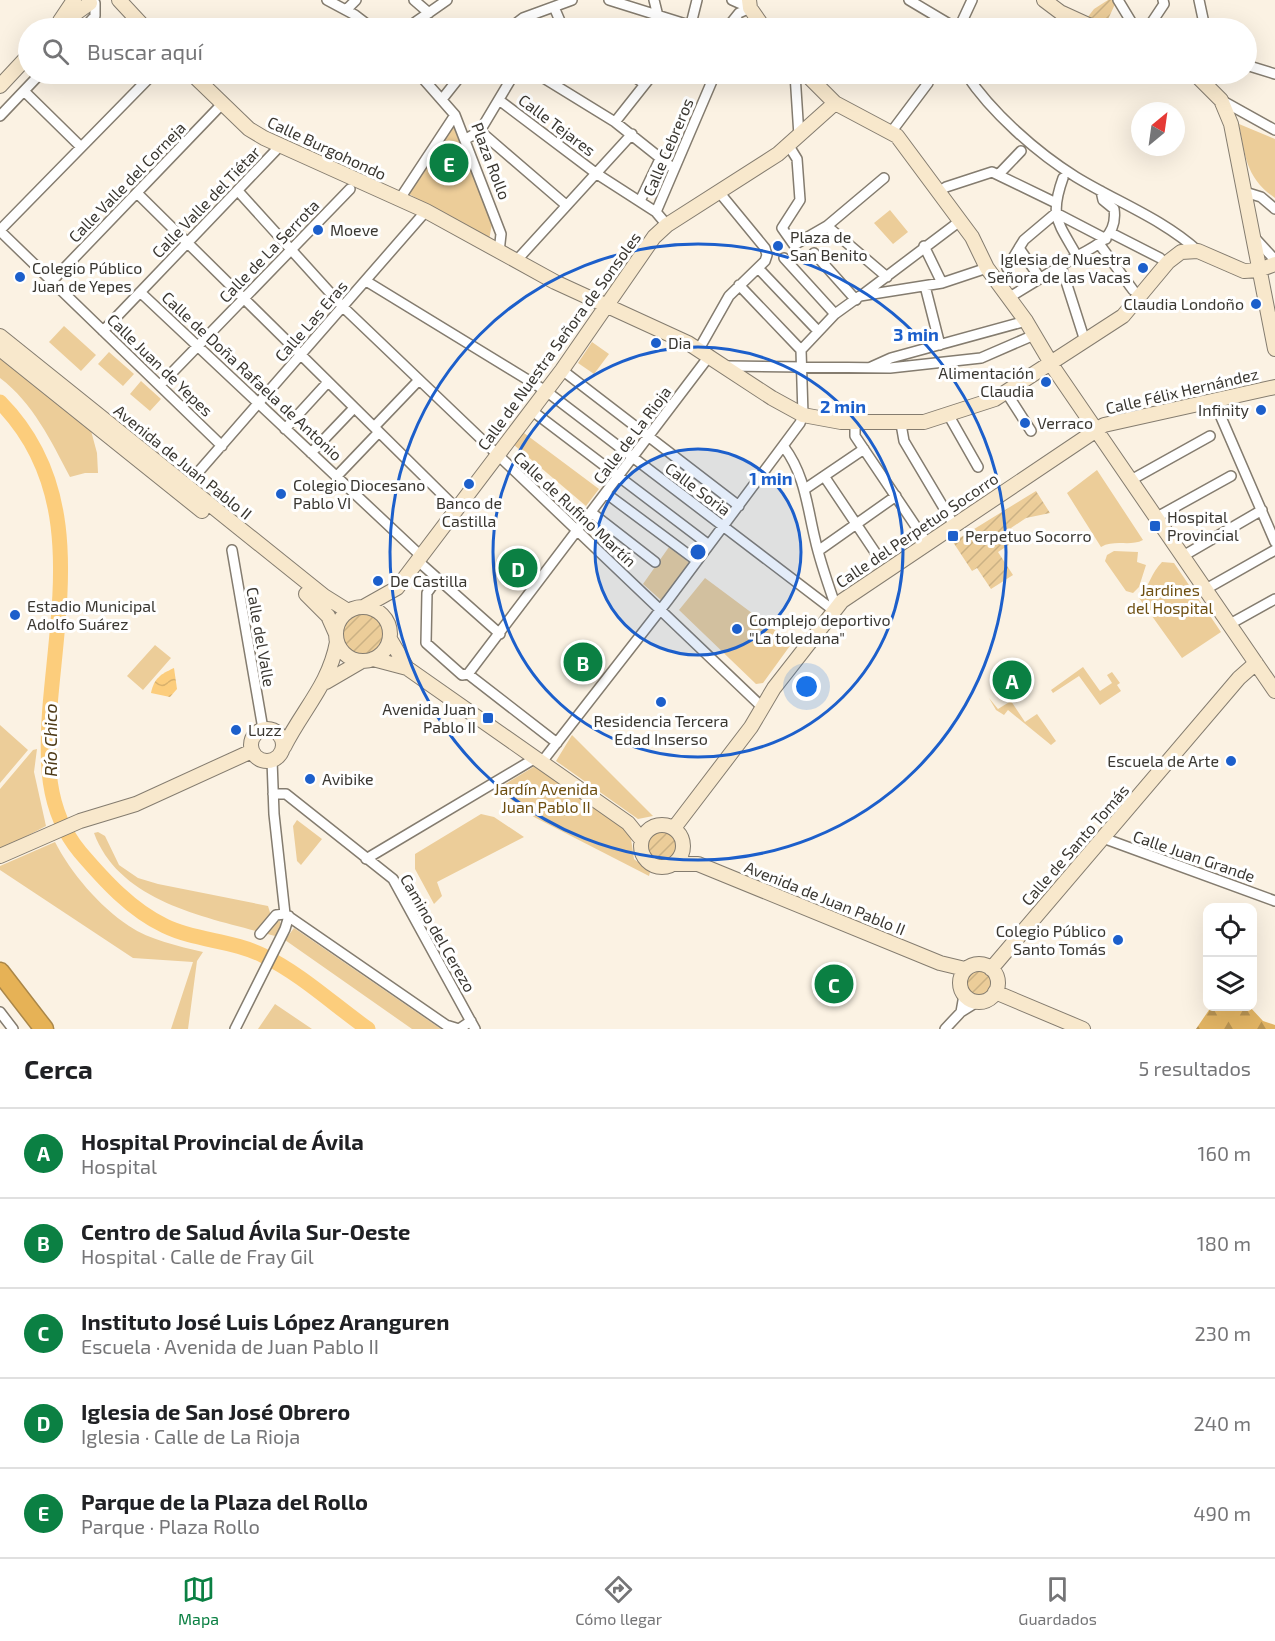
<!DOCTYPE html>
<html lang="es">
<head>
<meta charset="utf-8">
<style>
	body { margin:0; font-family:"Exo 2",sans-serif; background:#f2f2f2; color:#202124 }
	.controls { position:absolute; right:18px; bottom:18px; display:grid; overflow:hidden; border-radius:12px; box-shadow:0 6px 24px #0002 }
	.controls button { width:54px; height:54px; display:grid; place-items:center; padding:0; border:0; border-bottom:2px solid #e0e0e0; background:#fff; color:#202124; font:30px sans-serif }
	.compass { position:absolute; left:1131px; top:102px; width:54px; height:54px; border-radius:50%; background:#fff; box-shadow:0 6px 24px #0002; rotate:29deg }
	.you { position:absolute; left:807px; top:687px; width:21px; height:21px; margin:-15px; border:4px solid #fff; border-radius:50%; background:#1a73e8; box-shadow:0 0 0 9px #1a73e833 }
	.badge { display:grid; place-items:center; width:39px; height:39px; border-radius:50%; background:#0b8043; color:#fff; font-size:20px; font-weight:700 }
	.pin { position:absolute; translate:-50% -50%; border:3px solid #fff; box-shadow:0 2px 6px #0006 }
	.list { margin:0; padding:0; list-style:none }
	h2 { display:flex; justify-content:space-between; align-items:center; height:78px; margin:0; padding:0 24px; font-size:26px }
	h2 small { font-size:20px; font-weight:400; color:#757577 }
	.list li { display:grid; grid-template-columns:39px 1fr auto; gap:18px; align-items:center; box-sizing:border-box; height:90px; padding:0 24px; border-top:2px solid #e0e0e0 }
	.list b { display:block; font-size:22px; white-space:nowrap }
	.list p { margin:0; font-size:20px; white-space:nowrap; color:#757577 }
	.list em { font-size:20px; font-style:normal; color:#757577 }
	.icon { flex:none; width:33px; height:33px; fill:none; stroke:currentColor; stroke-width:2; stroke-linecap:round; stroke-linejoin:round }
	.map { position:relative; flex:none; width:1275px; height:1029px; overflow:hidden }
	.search { position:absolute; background:#fff; box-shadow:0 6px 24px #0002; left:18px; right:18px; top:18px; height:66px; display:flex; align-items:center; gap:15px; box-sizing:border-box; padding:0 21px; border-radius:33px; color:#757577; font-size:22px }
	.sheet { height:528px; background:#fff }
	nav { display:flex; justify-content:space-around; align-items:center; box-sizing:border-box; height:84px; border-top:2px solid #e0e0e0; background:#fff; font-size:16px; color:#757577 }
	nav a { display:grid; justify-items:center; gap:3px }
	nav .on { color:#0b8043 }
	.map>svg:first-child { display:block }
</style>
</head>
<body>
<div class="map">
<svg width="1275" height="1029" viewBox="0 0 1275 1029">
	<defs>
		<pattern id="forest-firs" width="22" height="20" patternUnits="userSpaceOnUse" patternTransform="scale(1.5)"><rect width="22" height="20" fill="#e2b463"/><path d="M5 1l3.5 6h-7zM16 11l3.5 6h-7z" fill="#b89352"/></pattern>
		<pattern id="garden-furrows" width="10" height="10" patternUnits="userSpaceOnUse" patternTransform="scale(1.5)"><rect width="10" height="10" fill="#eccd99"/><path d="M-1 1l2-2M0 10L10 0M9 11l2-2" fill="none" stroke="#cbb184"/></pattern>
		<pattern id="water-waves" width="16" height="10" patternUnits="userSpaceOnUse" patternTransform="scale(1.5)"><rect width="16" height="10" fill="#fccd7c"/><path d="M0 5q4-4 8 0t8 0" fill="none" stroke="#d9b16c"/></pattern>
	</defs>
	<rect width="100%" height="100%" fill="#fbf2e3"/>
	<path fill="#eccd99" d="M 1239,124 L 1275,139 L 1275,198 C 1246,178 1245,156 1239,124 Z
		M 454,128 L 492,224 L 489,240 L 409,194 L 450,129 Z
		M 890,210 L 908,232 L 893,244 L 874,223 Z
		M 64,326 L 96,355 L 81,371 L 49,342 Z
		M 592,342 L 609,354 L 594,374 L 578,363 Z
		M 109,352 L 134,374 L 123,386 L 98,364 Z
		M 0,355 L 90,427 L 97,453 L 98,473 L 85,473 L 70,477 C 51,441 33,403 0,378 Z
		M 141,381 L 161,399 L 150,411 L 130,394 Z
		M 524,433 L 599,489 L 586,506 L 514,445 Z
		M 1097,470 L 1143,540 C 1130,547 1115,539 1101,547 L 1067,493 Z
		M 669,547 L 691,564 L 662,601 L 643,584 Z
		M 1114,551 L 1138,552 L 1137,562 L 1146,565 L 1139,587 L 1133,593 L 1126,591 L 1105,561 L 1107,555 Z
		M 1162,562 L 1174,563 L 1221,632 L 1182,658 L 1139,598 C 1150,585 1151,573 1162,562 Z
		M 705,578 L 792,643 L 763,683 L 756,684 L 679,610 Z
		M 155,645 L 171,658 L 143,690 L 127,676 Z
		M 1083,667 L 1100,691 L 1112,683 L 1107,675 L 1112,672 L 1120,683 L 1117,685 L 1121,691 L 1100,705 L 1079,676 L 1053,693 L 1051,690 Z
		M 989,698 L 998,709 L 1011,701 L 1025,722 L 1037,714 L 1056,741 L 1051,745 L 1008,710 L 1004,715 L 996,710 Z
		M 0,725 L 28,750 L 0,783 Z
		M 572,735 L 653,816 L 638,819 L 556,761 Z
		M 37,749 L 34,772 L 46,826 L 0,850 L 0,789 L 33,750 Z
		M 535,766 L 630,832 L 634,859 L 650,872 L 649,876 L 534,817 L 497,789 Z
		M 481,814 L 494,817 L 524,837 L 437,882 L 442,896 L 434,904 L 415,869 L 415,854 Z
		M 297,820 L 322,839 L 301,865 L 297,861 L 293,826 Z
		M 98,832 L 105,836 L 119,865 L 138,878 L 158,884 L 268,906 L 273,922 L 280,921 L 281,929 L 275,936 C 211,918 120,904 94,833 Z
		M 55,842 C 71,873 99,906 129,926 C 150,940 178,946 203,952 L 197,961 L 188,1029 L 171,1029 L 193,962 L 133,958 L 0,870 L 0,866 Z
		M 294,928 L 441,1029 L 412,1029 L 285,940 Z
		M 275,1004 L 312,1029 L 258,1029 Z"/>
	<path fill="url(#forest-firs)" d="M 1211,1007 L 1250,1007 L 1263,1021 L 1275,1025 L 1275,1029 L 1196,1029 Z"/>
	<path fill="url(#garden-furrows)" d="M 1108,0 L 1113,0 L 1115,4 L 1105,26 L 1087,18 L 1094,9 Z
		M 1036,491 L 1050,513 L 1026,518 L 1011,528 L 1018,539 L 998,552 L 1013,575 L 991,589 L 977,568 L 972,571 L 953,542 Z
		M341 633a22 22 0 1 1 44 0a22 22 0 1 1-44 0Z
		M646 847a16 16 0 1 1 32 0a16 16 0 1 1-32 0Z
		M966 982a13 13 0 1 1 26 0a13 13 0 1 1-26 0Z"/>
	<path fill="url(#water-waves)" d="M 174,668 L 177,689 L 170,697 L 151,693 C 154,678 161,674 174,668 Z"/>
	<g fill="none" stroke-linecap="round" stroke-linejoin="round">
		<path stroke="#fccd7c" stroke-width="15" d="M 0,402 C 84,487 59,599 50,706 C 46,758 45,810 80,852 C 104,880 131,910 165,926 C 196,941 233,940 264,956 C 301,974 334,1005 368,1029"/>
		<defs>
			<path id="street" d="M 327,0 L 355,15 L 372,28
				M 414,0 L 429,13
				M 609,0 L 692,26 L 711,28
				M 654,0 L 658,16
				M 732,0 L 750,8
				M 909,0 L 956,28
				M 1118,0 L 1135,28
				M 1199,0 L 1205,28
				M 554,7 L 563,28
				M 346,10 L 356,0
				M 84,28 L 95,16 L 95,3
				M 407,28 L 447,0
				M 510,28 L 523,18 L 572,0
				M 690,28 L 697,0
				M 727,28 L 739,13 L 750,8
				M 959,28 L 972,0
				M 1148,28 L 1164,4 L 1163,0
				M 1246,65 L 1275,74
				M 419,74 L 455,115 L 501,234 L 499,252
				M 537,74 L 615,122 L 674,169
				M 630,74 L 645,84
				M 795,74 L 799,136
				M 966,74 C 991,112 1037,153 1076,177 C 1117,202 1163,219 1198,251
				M 24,91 L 81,147
				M 443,98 L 462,74
				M 499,100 L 597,174 L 656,212 L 667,225
				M 1221,100 L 1275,130
				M 0,116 L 40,74
				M 615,122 L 653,74
				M 480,131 L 566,205
				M 892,131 L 928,83
				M 466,139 L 480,131 L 514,74
				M 789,146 L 797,159 L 800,200 L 782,228 L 794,245 L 827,226 L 884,178
				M 999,174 L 1021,151
				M 238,191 L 343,307 L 762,707
				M 938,192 L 946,187 L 992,172 L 1054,202
				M 1245,192 L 1261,197 L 1275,209
				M 137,193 L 457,509
				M 399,200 L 455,115
				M 640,201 L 661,157
				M 656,212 L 715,74
				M 827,226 L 887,277
				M 0,230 L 153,74
				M 0,231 L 222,446
				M 1111,233 L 1160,258
				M 1254,237 L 1275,260
				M 1100,245 L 1133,290
				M 924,246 L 942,283
				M 814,253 L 856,300
				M 1077,256 C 1097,246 1118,236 1114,209 L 1103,200 L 1101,191
				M 784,258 L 835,314
				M 516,261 L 632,134
				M 1061,266 L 1085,341
				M 758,268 L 818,331
				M 1007,268 L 1019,248
				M 1040,278 L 1019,248 L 1024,240 L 1056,213 L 1106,239
				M 52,281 L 223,103
				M 366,281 L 546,391 L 833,610
				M 925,286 L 940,345
				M 140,292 L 421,556
				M 862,295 L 960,221
				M 1008,298 L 1077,256 C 1058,222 1049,217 1063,178
				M 103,331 L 280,146
				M 699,349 L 729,296 L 765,261 L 767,255 L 765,248 L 719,192
				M 801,350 L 835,314 L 860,296 L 942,283 L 987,268
				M 727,366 L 890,368 L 981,358 L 1034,335
				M 871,367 L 891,358 L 1026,321
				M 562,370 L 739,506
				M 160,385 L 350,189
				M 1006,392 L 1031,431
				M 1214,401 L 1275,542
				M 531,410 L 709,545
				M 949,416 L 978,467
				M 855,423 L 855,436 L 927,543
				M 901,424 L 904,441 L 954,525
				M 374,427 L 419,380
				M 285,429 L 328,382
				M 784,447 C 805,475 807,506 815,539 C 820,562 828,584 836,607
				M 311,453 L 354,408
				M 824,476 L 879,558
				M 194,477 L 426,211
				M 336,477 L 379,432
				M 1131,480 L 1210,436
				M 805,489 L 864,449
				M 607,494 L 697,561
				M 592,513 L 655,562
				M 1157,517 L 1231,476
				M 232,550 L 263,729
				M 818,551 L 896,496
				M 1183,556 L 1262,510
				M 418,561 L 500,634
				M 437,579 L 427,593 L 426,643 L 462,675 L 468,674 L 557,743
				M 1206,589 L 1275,550
				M 1230,624 L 1275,599
				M 468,674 L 710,355
				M 272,760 L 274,814 L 285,914 L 446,1025 L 459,1029 L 471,1021
				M 541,763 L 668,600 L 800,423 L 803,415 L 801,350 L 739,285
				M 273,794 L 286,794 L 393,879 L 475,1029
				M 1103,838 L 1275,901
				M 366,859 L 534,759
				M 260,934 L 276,915 L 285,914
				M 0,1012 L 13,1029
				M 961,1012 L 964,995
				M 235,1029 L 285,929 L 289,916
				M 945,1029 L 961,1012 L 977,1002"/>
			<path id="secondary" d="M 119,0 L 145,28
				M 749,0 L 750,8 L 764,28
				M 1044,0 L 1060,12 L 1095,28
				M 60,21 L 74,0
				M 55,28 L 90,3
				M 192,74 L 249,129 L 264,138 L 426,211 L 555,282 L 688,343 L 772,398 L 803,415 L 841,422 L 924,422 L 995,399 L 1123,316 L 1168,262 L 1181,252 L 1198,251 L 1244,271 L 1259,270 L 1275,264
				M 806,74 L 835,103 L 897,136 L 972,237 L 987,268 L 1026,321 L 1055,370 L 1275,691
				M 1195,74 L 1221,100 L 1231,124 L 1275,349
				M 0,86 L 28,56
				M 0,336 L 324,596 L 348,611
				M 0,349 L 202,511
				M 306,594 L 328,616 L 336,634
				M 365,606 L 397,588 L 562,370 L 654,237 L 667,225 L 778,154 L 835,103
				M336 634a27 27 0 1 1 54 0a27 27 0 1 1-54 0Z
				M 390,639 L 407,668
				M 373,659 L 407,668 L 628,823 L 641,839
				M 326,682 L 362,661
				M251 745a16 16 0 1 1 32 0a16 16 0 1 1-32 0Z
				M 284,747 C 303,709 329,685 337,642
				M641 846a21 21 0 1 1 42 0a21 21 0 1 1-42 0Z
				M 674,828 L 751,727 L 774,688 L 842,601 L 1104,425 L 1275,387
				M 0,856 L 80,821 L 136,804 L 252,751
				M 674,864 L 698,864 L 940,963 L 965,969
				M960 983a19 19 0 1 1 38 0a19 19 0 1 1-38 0Z
				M 991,969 L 1239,678 L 1256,663
				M 995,992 L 1083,1029"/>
			<path id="highway" d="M 0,972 L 44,1029"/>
		</defs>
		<use href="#street" stroke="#847c6f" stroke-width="12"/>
		<use href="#secondary" stroke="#847c6f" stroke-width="16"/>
		<use href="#highway" stroke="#aa8749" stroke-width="21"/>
		<use href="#street" stroke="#fff" stroke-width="9"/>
		<use href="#secondary" stroke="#f8e8cc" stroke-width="14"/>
		<use href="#highway" stroke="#e6b256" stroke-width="18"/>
	</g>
	<circle cx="698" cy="552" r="103" fill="#1c5fcb" fill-opacity=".12"/>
	<g fill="none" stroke="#1c5fcb" stroke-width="3">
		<circle cx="698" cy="552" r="103"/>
		<circle cx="698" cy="552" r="205"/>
		<circle cx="698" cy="552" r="308"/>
	</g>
	<g fill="#1c5fcb" stroke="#fff" stroke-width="2">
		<circle cx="318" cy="230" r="6"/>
		<circle cx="778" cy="246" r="6"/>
		<circle cx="1143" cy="268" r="6"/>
		<circle cx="20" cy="277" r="6"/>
		<circle cx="1256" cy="304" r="6"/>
		<circle cx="656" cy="343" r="6"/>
		<circle cx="1046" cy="382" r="6"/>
		<circle cx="1261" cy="410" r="6"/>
		<circle cx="1025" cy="423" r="6"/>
		<circle cx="469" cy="484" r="6"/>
		<circle cx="281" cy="494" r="6"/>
		<rect x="1149" y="520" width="12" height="12" rx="3"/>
		<rect x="947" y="530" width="12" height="12" rx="3"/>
		<circle cx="378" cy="581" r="6"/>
		<circle cx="15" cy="615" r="6"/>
		<circle cx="737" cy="629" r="6"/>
		<circle cx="661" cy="702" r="6"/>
		<rect x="482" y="712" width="12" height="12" rx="3"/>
		<circle cx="236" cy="730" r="6"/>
		<circle cx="1231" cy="761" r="6"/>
		<circle cx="310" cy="779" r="6"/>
		<circle cx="1118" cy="940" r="6"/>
	</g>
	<g text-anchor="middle" stroke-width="6" stroke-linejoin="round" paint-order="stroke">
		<g font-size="16" fill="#3a3731" stroke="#fff">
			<text transform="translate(557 125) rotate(37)" y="6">Calle Tejares</text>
			<text transform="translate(668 147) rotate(-67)" y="6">Calle Cebreros</text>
			<text transform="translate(327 148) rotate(25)" y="6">Calle Burgohondo</text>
			<text transform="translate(491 161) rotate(69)" y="6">Plaza Rollo</text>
			<text transform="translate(127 182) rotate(-46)" y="6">Calle Valle del Corneja</text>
			<text transform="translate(206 202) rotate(-46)" y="6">Calle Valle del Tiétar</text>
			<text transform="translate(269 251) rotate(-46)" y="6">Calle de La Serrota</text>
			<text transform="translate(311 321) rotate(-49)" y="6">Calle Las Eras</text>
			<text transform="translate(559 341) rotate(-54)" y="6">Calle de Nuestra Señora de Sonsoles</text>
			<text transform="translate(160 365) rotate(44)" y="6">Calle Juan de Yepes</text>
			<text transform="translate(252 376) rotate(43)" y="6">Calle de Doña Rafaela de Antonio</text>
			<text transform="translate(1182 391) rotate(-13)" y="6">Calle Félix Hernández</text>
			<text transform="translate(632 435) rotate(-53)" y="6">Calle de La Rioja</text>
			<text transform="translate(183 462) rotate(39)" y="6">Avenida de Juan Pablo II</text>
			<text transform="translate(698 489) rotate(37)" y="6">Calle Soria</text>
			<text transform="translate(575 509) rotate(43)" y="6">Calle de Rufino Martín</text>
			<text transform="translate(917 530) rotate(-34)" y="6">Calle del Perpetuo Socorro</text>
			<text transform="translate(261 637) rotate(80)" y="6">Calle del Valle</text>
			<text transform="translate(1075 845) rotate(-49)" y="6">Calle de Santo Tomás</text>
			<text transform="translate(1194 856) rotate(19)" y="6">Calle Juan Grande</text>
			<text transform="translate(825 898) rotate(22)" y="6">Avenida de Juan Pablo II</text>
			<text transform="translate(438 933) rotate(60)" y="6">Camino del Cerezo</text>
		</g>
		<g font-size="16" fill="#3a3731" stroke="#fff" text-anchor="start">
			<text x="330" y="236">Moeve</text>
			<text x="790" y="243">Plaza de<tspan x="790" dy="18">San Benito</tspan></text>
			<text x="1131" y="265" text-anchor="end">Iglesia de Nuestra<tspan x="1131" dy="18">Señora de las Vacas</tspan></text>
			<text x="32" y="274">Colegio Público<tspan x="32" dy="18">Juan de Yepes</tspan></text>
			<text x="1244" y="310" text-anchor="end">Claudia Londoño</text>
			<text x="668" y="349">Dia</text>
			<text x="1034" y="379" text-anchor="end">Alimentación<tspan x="1034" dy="18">Claudia</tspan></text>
			<text x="1249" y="416" text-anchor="end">Infinity</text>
			<text x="1037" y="429">Verraco</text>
			<text x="293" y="491">Colegio Diocesano<tspan x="293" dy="18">Pablo VI</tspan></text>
			<text x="469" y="509" text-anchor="middle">Banco de<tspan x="469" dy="18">Castilla</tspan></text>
			<text x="1167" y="523">Hospital<tspan x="1167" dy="18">Provincial</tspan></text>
			<text x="965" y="542">Perpetuo Socorro</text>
			<text x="390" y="587">De Castilla</text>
			<text x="27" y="612">Estadio Municipal<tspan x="27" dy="18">Adolfo Suárez</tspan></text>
			<text x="749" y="626">Complejo deportivo<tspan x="749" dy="18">"La toledana"</tspan></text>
			<text x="476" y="715" text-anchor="end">Avenida Juan<tspan x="476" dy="18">Pablo II</tspan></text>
			<text x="661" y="727" text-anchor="middle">Residencia Tercera<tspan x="661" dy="18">Edad Inserso</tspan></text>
			<text x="248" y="736">Luzz</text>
			<text x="1219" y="767" text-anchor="end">Escuela de Arte</text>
			<text x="322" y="785">Avibike</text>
			<text x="1106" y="937" text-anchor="end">Colegio Público<tspan x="1106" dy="18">Santo Tomás</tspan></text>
		</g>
		<g font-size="16" fill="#6e4f11" stroke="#fff">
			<text x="1170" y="596">Jardines<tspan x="1170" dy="18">del Hospital</tspan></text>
			<text x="546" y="795">Jardín Avenida<tspan x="546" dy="18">Juan Pablo II</tspan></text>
		</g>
		<g font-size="18" font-style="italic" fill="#4d3a17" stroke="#fff">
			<text transform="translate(51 740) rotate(-90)" y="6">Río Chico</text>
		</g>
	</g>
	<circle cx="698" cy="552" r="9" fill="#1c5fcb" stroke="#fff" stroke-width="3"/>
	<g font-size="18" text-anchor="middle" font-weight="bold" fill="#1c5fcb" stroke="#fff" stroke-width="6" stroke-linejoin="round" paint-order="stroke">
		<text x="916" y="341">3 min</text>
		<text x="843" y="413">2 min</text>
		<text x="771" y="485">1 min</text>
	</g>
</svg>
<div class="controls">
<button><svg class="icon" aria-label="locate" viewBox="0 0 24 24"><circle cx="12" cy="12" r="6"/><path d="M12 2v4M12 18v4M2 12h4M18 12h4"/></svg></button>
<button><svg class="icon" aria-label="layers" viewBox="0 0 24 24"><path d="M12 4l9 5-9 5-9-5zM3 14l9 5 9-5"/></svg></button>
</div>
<svg class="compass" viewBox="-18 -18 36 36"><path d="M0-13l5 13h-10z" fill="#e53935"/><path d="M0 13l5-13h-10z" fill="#757577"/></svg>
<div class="you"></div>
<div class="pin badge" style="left:1012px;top:680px">A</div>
<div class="pin badge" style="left:583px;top:662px">B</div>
<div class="pin badge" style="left:834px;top:984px">C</div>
<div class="pin badge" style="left:518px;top:568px">D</div>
<div class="pin badge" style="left:449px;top:163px">E</div>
<div class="search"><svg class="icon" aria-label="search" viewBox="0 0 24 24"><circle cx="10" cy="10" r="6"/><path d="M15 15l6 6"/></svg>Buscar aquí</div>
</div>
<section class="sheet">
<h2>Cerca<small>5 resultados</small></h2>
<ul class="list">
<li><span class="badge">A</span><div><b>Hospital Provincial de Ávila</b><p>Hospital</p></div><em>160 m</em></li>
<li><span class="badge">B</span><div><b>Centro de Salud Ávila Sur-Oeste</b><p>Hospital · Calle de Fray Gil</p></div><em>180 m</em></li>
<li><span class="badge">C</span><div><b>Instituto José Luis López Aranguren</b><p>Escuela · Avenida de Juan Pablo II</p></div><em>230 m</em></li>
<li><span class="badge">D</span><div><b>Iglesia de San José Obrero</b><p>Iglesia · Calle de La Rioja</p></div><em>240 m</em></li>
<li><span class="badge">E</span><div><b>Parque de la Plaza del Rollo</b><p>Parque · Plaza Rollo</p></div><em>490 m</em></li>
</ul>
</section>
<nav>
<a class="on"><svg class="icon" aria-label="map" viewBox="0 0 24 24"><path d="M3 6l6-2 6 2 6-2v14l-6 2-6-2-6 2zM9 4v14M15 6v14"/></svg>Mapa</a>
<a><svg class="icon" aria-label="directions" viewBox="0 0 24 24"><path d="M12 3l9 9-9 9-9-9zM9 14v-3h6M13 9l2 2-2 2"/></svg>Cómo llegar</a>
<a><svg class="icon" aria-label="saved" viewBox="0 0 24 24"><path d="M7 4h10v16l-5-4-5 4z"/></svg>Guardados</a>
</nav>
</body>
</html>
